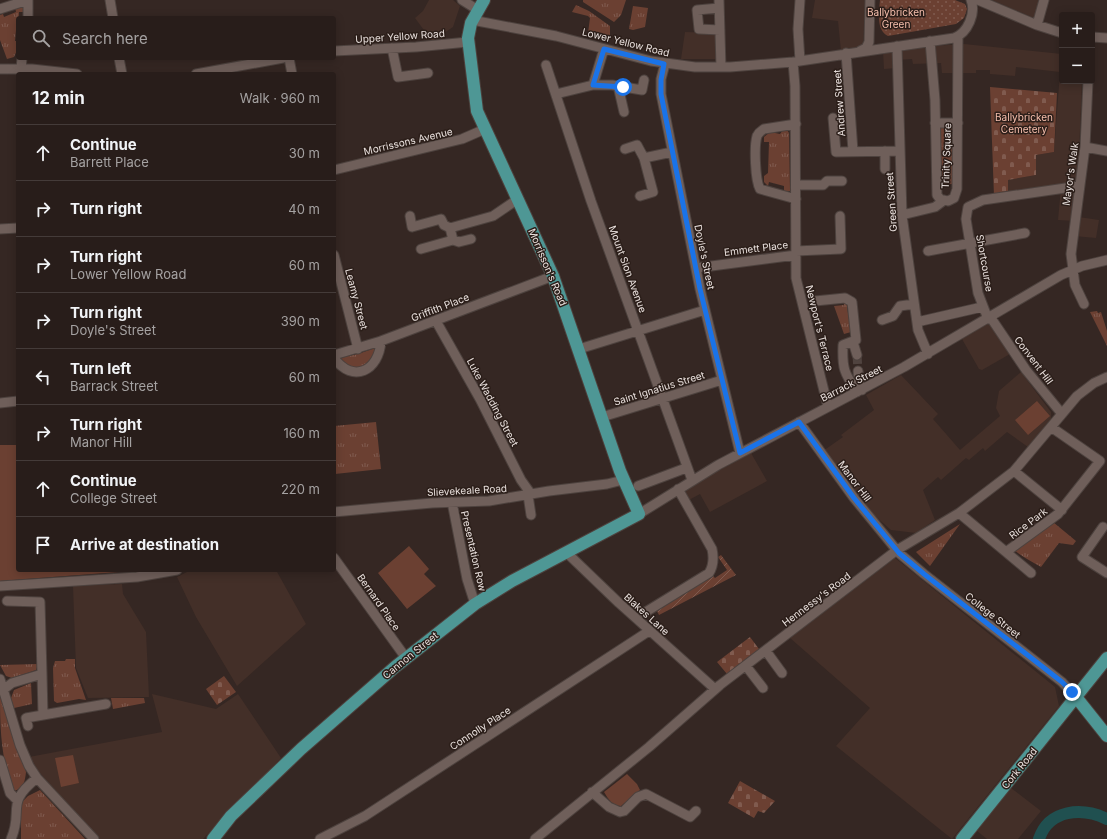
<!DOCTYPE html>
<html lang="en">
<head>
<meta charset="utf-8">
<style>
	body { margin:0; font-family:Inter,sans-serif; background:#342a27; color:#f1f3f6 }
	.controls { position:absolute; right:12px; top:12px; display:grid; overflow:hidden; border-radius:4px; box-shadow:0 2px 10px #0003 }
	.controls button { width:36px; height:36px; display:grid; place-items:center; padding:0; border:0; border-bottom:1px solid #443b39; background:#281d1a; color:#f1f3f6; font:20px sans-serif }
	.stop { position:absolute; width:12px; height:12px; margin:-9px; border:3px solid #1a73e8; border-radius:50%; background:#fff }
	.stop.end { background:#1a73e8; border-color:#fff; box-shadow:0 1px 4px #0008 }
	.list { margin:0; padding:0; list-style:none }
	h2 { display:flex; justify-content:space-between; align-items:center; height:52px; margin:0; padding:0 16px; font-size:17px }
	h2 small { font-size:13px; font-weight:400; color:#a5a2a2 }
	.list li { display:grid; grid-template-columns:26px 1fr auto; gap:12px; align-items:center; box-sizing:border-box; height:56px; padding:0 16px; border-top:1px solid #443b39 }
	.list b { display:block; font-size:15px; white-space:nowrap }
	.list p { margin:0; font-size:13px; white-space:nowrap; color:#a5a2a2 }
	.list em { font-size:13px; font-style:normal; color:#a5a2a2 }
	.icon { flex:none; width:22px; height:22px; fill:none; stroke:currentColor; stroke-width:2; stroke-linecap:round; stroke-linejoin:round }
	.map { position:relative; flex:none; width:1107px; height:839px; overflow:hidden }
	.search { position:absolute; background:#281d1a; box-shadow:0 2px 10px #0003; left:16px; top:16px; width:320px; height:44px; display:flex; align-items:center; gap:10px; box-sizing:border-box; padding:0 14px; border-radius:4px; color:#a5a2a2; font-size:15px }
	.panel { position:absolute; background:#281d1a; box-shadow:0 2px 10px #0003; left:16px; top:72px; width:320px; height:500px; border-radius:4px }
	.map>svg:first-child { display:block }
</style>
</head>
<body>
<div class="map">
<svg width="1107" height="839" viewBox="0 0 1107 839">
	<defs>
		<pattern id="grass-tufts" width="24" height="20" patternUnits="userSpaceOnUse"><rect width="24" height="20" fill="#6b4032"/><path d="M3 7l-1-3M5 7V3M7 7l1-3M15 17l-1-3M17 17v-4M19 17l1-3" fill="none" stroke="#805b4f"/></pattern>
		<pattern id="cemetery-stones" width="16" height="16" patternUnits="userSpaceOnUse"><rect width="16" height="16" fill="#6b4032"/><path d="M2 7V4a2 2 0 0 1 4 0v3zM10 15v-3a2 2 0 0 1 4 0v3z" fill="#805b4f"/></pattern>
		<pattern id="park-dots" width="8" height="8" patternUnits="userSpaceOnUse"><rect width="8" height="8" fill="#6b4032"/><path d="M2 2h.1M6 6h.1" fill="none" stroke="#805b4f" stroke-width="1.8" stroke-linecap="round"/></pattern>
		<pattern id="garden-furrows" width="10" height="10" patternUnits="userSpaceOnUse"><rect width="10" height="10" fill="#6b4032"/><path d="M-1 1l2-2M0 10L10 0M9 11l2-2" fill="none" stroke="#805b4f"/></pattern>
	</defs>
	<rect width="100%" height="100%" fill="#352723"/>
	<path fill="#432f28" d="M 429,0 L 453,0 L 460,6 L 453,27 L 432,41 L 415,18 L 423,11 Z
		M 815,0 L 865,0 L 863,47 L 841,51 L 838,21 L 812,18 Z
		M 992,0 L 1039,0 L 1034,18 Z
		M 685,32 L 717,33 L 717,59 L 681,59 Z
		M 964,44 L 1062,54 L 1062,81 L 1082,81 L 1079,153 L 1072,216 L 1099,220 L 1096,238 L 1074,236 L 1076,221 L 1058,220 L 1061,188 L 1008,194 L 1007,180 L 1036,175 L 1036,155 L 1054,152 L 1060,72 L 1016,67 L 1015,76 L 990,74 L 990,70 L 976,70 L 976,73 L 942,73 L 941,63 L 913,64 L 912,59 L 897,60 L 897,68 L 884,69 L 883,51 L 900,48 Z
		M 991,321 L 1010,354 L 982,370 L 979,369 L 962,339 Z
		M 1021,372 L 1051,412 L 1051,419 L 1028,447 L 1007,432 L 985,451 L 983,448 L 969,460 L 966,458 L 941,480 L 938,477 L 923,490 L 935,520 L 916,533 L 891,530 L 875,516 L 823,451 L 843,437 L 841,435 L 874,410 L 866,395 L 901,375 L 938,414 L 933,419 L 960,450 L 1000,416 L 996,408 L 999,391 Z
		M 751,453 L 767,481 L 710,512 L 700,494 L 687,501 L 682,490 Z
		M 895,558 L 1055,687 L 1059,706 L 952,839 L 836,746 L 870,708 L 790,638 Z
		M 191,570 L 276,570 L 306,624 L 237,686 L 196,617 L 177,577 Z
		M 122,584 L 123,594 L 146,632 L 149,697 L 88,698 L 76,668 L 73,586 Z
		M 152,694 L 216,709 L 238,694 L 281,758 L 203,839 L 100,839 L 37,770 L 29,757 L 162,732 Z
		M 1011,788 L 1041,811 L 1018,839 L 987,839 L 977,831 Z"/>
	<path fill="url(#grass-tufts)" d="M 583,0 L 626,0 L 621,15 L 614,22 L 583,2 Z
		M 24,5 L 25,12 L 19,12 L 18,30 L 16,30 L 15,41 L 18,41 L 18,48 L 14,57 L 7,59 L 0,40 L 0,15 L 3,14 L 4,17 L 16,12 L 15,7 Z
		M 576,5 L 589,11 L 610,26 L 610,40 L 588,33 L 590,18 L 588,16 L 572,12 Z
		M 633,6 L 648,8 L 645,27 L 633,30 L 629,29 Z
		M 938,128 L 955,128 L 953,184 L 944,184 L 943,180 L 939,180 Z
		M 783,130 L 787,130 L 789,133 L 790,191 L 784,191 L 784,186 L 769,182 L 768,186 L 764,182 L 764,176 L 768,173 L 769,142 L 764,142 L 764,137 L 770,132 L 780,134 Z
		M 843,300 L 850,306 L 847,307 L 851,332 L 844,334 L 834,306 L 844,305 Z
		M 1097,311 L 1098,313 L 1101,312 L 1107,331 L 1107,346 L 1090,312 Z
		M 378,347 L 371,363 C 354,371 352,369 338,358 L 358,354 Z
		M 376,422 L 381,469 L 335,474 L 334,426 Z
		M 1053,522 L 1076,541 L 1073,545 L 1059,543 L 1041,567 C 1031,561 1024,558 1014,550 Z
		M 960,524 L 930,566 L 916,552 Z
		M 66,659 L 75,659 L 75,668 L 86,700 L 79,699 L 57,703 L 54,701 L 53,668 L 55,661 L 65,661 Z
		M 38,664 L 36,670 L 12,678 L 6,676 L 0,665 Z
		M 31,683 L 32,704 L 14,708 L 11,698 L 14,690 Z
		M 0,689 L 26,772 C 25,781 24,788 14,791 C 0,759 0,724 0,689 Z
		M 111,698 L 144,698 L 145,703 L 113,709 Z
		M 40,790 L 85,839 L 21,839 L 21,803 L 28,796 Z"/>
	<path fill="url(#cemetery-stones)" d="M 990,87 L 1057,93 L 1054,152 L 1036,155 L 1036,175 L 1008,180 L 1008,194 L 994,196 Z
		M 750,637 L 759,649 L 727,674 L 717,662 Z
		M 224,676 L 236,692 L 217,705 L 206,689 Z
		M 740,781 L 775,801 L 764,813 L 758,811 L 754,818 L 728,803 Z"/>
	<path fill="url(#park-dots)" d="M 880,0 L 955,0 L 965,4 L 967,9 L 964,18 L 956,24 L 888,36 C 876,30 879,12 880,0 Z"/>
	<path fill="url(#garden-furrows)" d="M 721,555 L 736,575 L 659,615 L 657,611 L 713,576 L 715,578 L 727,570 L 718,557 Z"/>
	<path fill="#6b4032" d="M 1037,401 L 1050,416 L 1028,435 L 1015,420 Z
		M 0,445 L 18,445 L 18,570 L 145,570 L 0,581 Z
		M 409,546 L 429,569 L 424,574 L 436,586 L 407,609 L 378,573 Z
		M 73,755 L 79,783 L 61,787 L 55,758 Z
		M 627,774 L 637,784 L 640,790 L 621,806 C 613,806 608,799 604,792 Z"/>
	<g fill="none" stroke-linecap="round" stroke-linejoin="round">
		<path stroke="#205050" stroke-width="12" d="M 1039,839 C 1049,809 1082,807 1107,819"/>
		<path stroke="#50433f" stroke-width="9" stroke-dasharray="9 4.5" stroke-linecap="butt" d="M 857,355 L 858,371"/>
		<defs>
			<path id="minor" d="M 110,0 L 113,18
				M 462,0 L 478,10
				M 719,0 L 721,67
				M 800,0 L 798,29 L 800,61
				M 978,0 L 1037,25 L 1062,33
				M 719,8 L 697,10 L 699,29 L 720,30
				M 0,9 L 28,0
				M 28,18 L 28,0
				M 472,20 L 556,36 L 651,61 L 695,67 L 730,67 L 793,62 L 954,38 C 968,33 976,13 971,0
				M 1037,25 L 1044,0
				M 1092,37 L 1107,38
				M 930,41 L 935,100 L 937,195 L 940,199 L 948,201 L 954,198 L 957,189 L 958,36
				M 897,46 L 902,215 L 918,330 L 928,354
				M 392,48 L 398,77 L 428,73
				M 334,51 L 416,47 L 468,42
				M 860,51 L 866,48 L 869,42 L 870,0
				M 846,53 L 853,151
				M 119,58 L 122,74
				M 289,58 L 292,74
				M 793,62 L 795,86 L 796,278 L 828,407
				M 665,64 L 661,79 L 661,94 L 700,289 L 740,453
				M 546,65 L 591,201 L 692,480
				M 0,69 L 32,69 L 77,74
				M 21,69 L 22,58
				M 196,74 L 283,58
				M 593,85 L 604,49
				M 618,86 L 624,112
				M 556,94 L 593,85 L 612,85 L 642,90 L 644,80
				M 833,118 L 836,152 L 900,151
				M 935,123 L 958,123
				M 796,124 L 764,129 C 761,131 759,132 757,136 C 754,146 755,180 760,189 L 796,199
				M 1085,147 L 1107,151
				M 625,149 L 637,145 L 644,158 L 653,192 L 640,196
				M 885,151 L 885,169
				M 644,158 L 672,152
				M 334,170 L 462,139 L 485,129
				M 796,185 L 823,185 L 827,181 L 842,181
				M 902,215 L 935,207 L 943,201
				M 410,216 L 412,227 L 441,219 L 444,225 L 450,228 L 453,240 L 421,249
				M 450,228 L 493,216 L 518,199
				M 0,229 L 18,228
				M 453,240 L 459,242 L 471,239
				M 796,251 L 841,249 L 840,216
				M 928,251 L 1025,233
				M 334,255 L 358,349
				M 696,268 L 796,255
				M 815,301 L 845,298 L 852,302 L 856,340 L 843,345 C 842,368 844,373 857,392
				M 1084,304 L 1075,285 L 1071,254 L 1085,147 L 1088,81
				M 991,318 L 1026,370 L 1062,414
				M 988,319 L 978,293 L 966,219 L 968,207 L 983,200 L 1079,186
				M 882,320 L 893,316 L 900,306 L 914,304
				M 436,321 L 480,399 L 521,480 L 531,494
				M 917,322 L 982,307
				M 853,342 L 857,355
				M 579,349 L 705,310
				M 334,355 L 381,341 L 553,276
				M 334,358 C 353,384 379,371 381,341
				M 858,371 L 859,383 L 862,390
				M 0,403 L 18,401
				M 602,417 L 722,380
				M 799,422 L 854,498 L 899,553 L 924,574 L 1062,682 L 1076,697
				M 1014,471 L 1062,510
				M 638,486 L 686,468
				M 528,495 L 531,515
				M 452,502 L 467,579 L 475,604
				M 334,512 L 432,503 L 489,501 L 549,491 L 607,484 L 623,480
				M 959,513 L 1006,552 L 1058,514 L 1100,461 L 1051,427
				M 639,514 L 718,465 L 904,367 L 1061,275 L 1082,266 L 1107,260
				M 1103,527 L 1082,557 L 1107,573
				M 1006,552 L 1031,573
				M 567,553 L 619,603 L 715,689
				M 334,558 L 406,658
				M 0,586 L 137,577 L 177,570
				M 7,601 L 40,602 L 42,674
				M 644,613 L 709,573 C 714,565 714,558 712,549 L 678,489
				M 766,651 L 782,673
				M 746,666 L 763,688
				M 0,679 L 20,745 L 29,766 L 37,778 L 94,839
				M 3,690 L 12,683 L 42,674 L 43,715 L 106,704
				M 28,726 L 26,718 L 43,715
				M 0,760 L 10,793 L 17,800
				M 592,792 L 609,807 L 620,812 L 624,811 L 638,797 L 646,794 L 690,817 L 696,811
				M 11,839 C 24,810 4,804 37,778
				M 320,839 L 365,816 L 649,631
				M 535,839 L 649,747 L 720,685 L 897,550 L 959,513 L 1014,471 L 1077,396 L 1094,383 L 1107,377"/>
			<path id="major" d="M 1076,697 L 1107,736
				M 213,839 L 231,816 L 301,749 L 395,667 L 475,604 L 512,581 L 639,514 L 620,471 L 553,276 L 477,111 L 468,38 L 471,23 L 484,0
				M 962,839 L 1107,658"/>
		</defs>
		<use href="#minor" stroke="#4d423e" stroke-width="11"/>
		<use href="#major" stroke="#4d423e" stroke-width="14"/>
		<use href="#minor" stroke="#6f5f5a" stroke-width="9"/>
		<use href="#major" stroke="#4e9795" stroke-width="12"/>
	</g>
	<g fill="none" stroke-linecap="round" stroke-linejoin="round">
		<path stroke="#1a73e8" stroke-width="5" d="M 623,87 L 593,85 L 604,49 L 664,64 L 661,80 L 661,94 L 700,289 L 740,453 L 799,422 L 854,498 L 899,553 L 924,574 L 1062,682 L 1072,692"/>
	</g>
	<g text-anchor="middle" stroke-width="3" stroke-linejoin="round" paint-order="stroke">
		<g font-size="10" fill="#f7bfad" stroke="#2b1e19">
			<text x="896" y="16">Ballybricken<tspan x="896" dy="12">Green</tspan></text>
			<text x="1024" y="121">Ballybricken<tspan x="1024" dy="12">Cemetery</tspan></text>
		</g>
		<g font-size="10" fill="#e9e0dd" stroke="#2b1e19">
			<text transform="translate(400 36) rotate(-4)" y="4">Upper Yellow Road</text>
			<text transform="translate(626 42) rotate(14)" y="4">Lower Yellow Road</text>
			<text transform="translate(839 103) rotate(-94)" y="4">Andrew Street</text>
			<text transform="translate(408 141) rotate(-13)" y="4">Morrissons Avenue</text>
			<text transform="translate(946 156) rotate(-88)" y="4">Trinity Square</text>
			<text transform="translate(1070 174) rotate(-82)" y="4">Mayor's Walk</text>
			<text transform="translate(891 202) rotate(-94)" y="4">Green Street</text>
			<text transform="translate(756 248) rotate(-7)" y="4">Emmett Place</text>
			<text transform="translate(705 257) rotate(78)" y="4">Doyle's Street</text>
			<text transform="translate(985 263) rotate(80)" y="4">Shortcourse</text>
			<text transform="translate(548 267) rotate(67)" y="4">Morrisson's Road</text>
			<text transform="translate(628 269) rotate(70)" y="4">Mount Sion Avenue</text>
			<text transform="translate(357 299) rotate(75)" y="4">Leamy Street</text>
			<text transform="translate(440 307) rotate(-21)" y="4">Griffith Place</text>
			<text transform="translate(820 328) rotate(76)" y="4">Newport's Terrace</text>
			<text transform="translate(1034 360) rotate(53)" y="4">Convent Hill</text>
			<text transform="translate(851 383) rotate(-27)" y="4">Barrack Street</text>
			<text transform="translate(659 388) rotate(-17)" y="4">Saint Ignatius Street</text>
			<text transform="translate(493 402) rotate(62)" y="4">Luke Wadding Street</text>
			<text transform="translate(855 481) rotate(53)" y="4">Manor Hill</text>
			<text transform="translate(467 490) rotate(-3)" y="4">Slievekeale Road</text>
			<text transform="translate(1028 523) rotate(-37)" y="4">Rice Park</text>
			<text transform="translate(474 551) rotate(77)" y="4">Presentation Row</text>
			<text transform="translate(816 599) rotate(-37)" y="4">Hennessy's Road</text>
			<text transform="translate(379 602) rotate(55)" y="4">Bernard Place</text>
			<text transform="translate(647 614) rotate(42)" y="4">Blakes Lane</text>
			<text transform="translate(993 615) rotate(38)" y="4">College Street</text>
			<text transform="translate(410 655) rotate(-39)" y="4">Cannon Street</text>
			<text transform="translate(480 728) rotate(-33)" y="4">Connolly Place</text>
			<text transform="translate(1019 768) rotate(-51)" y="4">Cork Road</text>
		</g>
	</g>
</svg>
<div class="controls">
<button>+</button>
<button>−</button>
</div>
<div class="stop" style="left:623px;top:87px"></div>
<div class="stop end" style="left:1072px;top:692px"></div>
<div class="search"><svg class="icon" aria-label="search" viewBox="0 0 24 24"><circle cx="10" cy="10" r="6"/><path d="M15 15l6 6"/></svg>Search here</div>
<section class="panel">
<h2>12 min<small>Walk · 960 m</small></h2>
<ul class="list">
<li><svg class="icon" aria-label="ahead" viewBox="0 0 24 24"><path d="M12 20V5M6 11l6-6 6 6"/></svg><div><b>Continue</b><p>Barrett Place</p></div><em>30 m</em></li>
<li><svg class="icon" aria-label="right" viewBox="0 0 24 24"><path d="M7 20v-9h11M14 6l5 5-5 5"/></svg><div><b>Turn right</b></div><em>40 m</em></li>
<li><svg class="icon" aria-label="right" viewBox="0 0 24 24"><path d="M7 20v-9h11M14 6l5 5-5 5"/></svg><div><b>Turn right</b><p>Lower Yellow Road</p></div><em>60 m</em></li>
<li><svg class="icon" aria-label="right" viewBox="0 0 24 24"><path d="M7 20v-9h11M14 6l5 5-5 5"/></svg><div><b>Turn right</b><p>Doyle's Street</p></div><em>390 m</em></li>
<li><svg class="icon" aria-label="left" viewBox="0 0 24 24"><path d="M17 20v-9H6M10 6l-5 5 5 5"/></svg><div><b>Turn left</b><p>Barrack Street</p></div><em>60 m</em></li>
<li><svg class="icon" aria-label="right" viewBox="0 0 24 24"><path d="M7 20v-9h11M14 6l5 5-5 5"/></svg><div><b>Turn right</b><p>Manor Hill</p></div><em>160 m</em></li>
<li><svg class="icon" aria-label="ahead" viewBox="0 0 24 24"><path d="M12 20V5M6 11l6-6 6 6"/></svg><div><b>Continue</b><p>College Street</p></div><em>220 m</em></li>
<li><svg class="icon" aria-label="arrive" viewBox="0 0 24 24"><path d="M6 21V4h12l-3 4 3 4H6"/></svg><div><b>Arrive at destination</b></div></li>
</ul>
</section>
</div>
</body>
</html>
